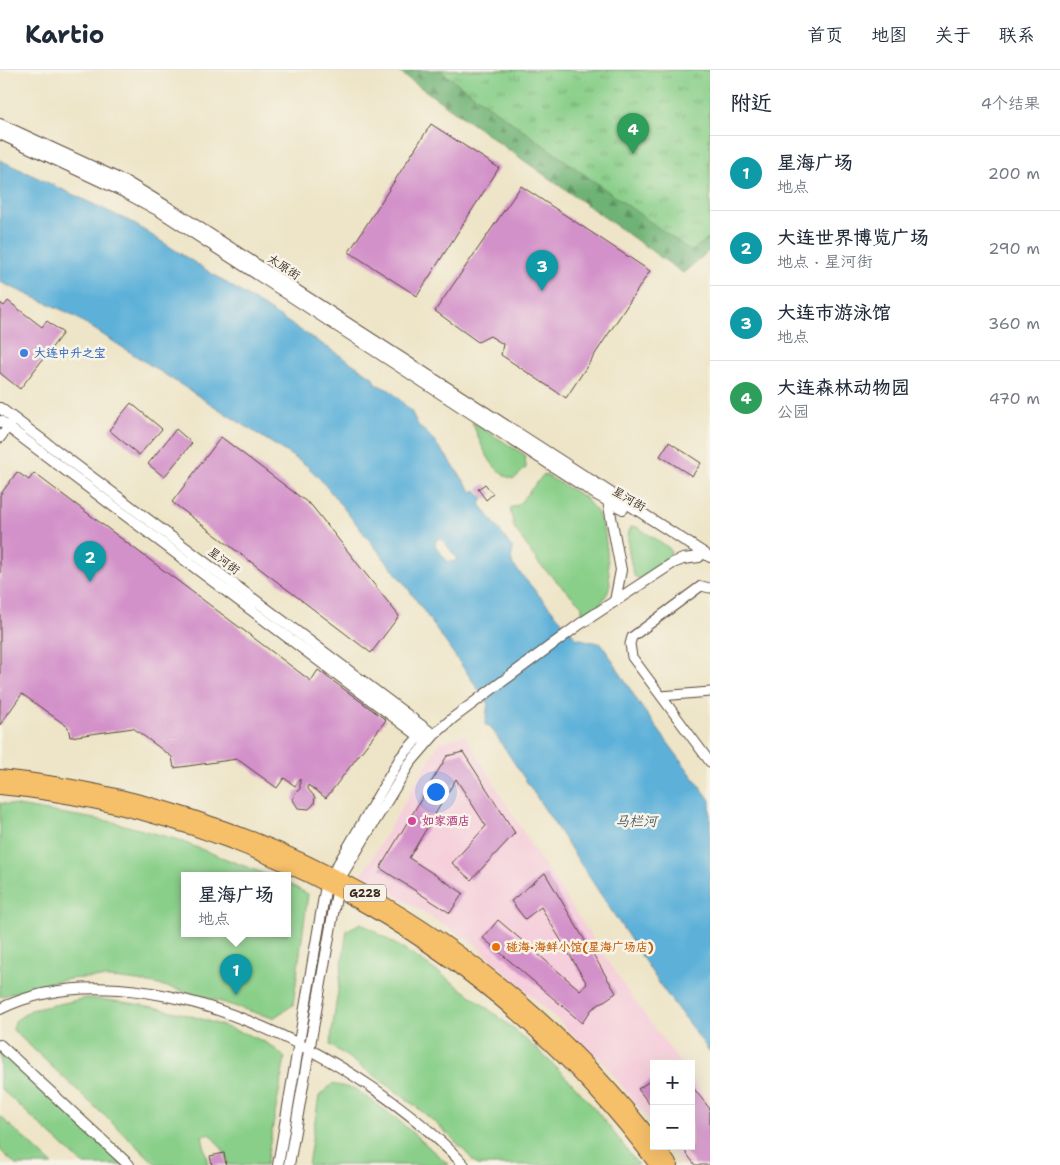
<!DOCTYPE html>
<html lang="zh">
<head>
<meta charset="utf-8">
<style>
	body { margin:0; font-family:"Shantell Sans","LXGW WenKai TC",sans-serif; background:#f2f2f3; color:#1f2937 }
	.controls { position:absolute; right:15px; bottom:15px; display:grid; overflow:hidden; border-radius:0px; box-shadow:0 5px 20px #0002 }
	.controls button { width:45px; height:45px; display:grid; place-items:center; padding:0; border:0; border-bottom:1px solid #e0e1e3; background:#fff; color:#1f2937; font:25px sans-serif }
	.you { position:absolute; left:435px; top:721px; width:18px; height:18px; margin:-12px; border:4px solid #fff; border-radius:50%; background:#1a73e8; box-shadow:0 0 0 8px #1a73e833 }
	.badge { display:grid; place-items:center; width:32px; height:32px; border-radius:50%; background:#1f6fb2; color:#fff; font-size:16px; font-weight:700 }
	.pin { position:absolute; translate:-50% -41px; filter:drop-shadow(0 1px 2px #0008) }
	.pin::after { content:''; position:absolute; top:26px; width:18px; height:15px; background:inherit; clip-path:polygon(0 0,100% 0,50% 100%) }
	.popup { position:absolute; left:181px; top:802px; width:110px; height:65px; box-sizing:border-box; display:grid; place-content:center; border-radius:0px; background:#fff; filter:drop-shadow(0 1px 4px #0005); font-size:16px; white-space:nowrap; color:#747a83 }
	.popup b { font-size:19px; color:#1f2937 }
	.popup::after { content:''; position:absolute; left:50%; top:100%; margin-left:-10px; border:10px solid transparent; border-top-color:#fff }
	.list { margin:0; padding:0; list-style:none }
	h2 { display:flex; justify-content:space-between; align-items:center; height:65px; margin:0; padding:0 20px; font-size:21px }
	h2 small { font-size:16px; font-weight:400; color:#747a83 }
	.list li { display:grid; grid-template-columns:32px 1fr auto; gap:15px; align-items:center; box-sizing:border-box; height:75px; padding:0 20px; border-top:1px solid #e0e1e3 }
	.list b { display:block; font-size:19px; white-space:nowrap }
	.list p { margin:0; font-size:16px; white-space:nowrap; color:#747a83 }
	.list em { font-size:16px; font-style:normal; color:#747a83 }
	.map { position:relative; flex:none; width:710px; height:1095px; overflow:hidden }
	header { display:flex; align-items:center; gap:30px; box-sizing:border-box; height:70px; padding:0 25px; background:#fff; border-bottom:1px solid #e0e1e3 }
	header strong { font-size:24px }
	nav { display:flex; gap:28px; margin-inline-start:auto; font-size:18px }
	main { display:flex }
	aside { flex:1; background:#fff }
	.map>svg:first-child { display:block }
</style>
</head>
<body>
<header>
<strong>Kartio</strong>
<nav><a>首页</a><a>地图</a><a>关于</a><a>联系</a></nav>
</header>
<main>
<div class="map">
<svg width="710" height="1095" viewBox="0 0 710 1095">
	<defs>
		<pattern id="forest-firs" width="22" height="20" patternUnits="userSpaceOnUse" patternTransform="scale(1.25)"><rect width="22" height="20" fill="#6eb275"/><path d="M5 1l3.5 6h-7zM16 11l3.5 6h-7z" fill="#5c915f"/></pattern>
		<pattern id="park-tufts" width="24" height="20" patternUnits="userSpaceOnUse" patternTransform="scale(1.25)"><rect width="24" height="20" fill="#89cf89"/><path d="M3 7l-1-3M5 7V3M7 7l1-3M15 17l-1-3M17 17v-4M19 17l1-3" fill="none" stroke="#71a86f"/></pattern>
	</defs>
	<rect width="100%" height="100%" fill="#f7f3e8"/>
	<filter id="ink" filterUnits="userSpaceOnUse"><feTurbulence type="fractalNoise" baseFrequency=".02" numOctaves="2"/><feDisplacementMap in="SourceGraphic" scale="10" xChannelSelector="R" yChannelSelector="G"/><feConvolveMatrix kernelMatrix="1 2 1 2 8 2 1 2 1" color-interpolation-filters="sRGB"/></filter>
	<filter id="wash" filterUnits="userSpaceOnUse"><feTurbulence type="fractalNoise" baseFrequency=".0096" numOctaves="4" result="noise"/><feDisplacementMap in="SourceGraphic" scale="20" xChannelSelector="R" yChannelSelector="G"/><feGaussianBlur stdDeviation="1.12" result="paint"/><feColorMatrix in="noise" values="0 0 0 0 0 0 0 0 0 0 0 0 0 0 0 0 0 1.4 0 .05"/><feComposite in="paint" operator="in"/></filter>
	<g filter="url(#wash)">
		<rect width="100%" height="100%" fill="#eee5c8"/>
		<path fill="#f5cfdb" d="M 465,665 L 534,780 L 629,923 L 681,994 L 654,994 L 654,1057 L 604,993 L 475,874 L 362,805 L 440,672 Z
			M 691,1007 L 710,1033 L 710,1095 L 683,1095 L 668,1076 L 691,1076 Z"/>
		<path fill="#89cf89" stroke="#627c54" d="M 472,352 L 525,385 L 526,398 L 514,409 C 491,405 480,371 472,352 Z
			M 544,404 L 584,427 L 597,442 L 605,464 L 610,514 L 607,524 L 599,536 L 582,548 L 582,536 L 539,494 L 514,457 L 510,438 L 518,435 Z
			M 631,457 L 637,457 L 669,478 L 671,483 L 670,490 L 640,509 L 634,506 C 631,493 624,468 631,457 Z
			M 0,733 L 113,752 L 175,769 L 270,806 L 185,806 L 185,864 L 287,864 L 287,813 L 308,824 L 293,935 L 273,948 C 211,930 148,904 82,908 C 55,909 25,919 0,927 Z
			M 361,853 C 433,896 505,946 565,1006 C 592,1033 616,1065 638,1095 L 477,1095 C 437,1047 381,1010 330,975 L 347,860 Z
			M 87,928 C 140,933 178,940 229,958 C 249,965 270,971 285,988 L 266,1095 L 228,1095 L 226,1084 L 210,1064 L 202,1066 L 208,1095 L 157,1095 L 13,960 L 15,951 L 31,940 Z
			M 0,979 L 124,1095 L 84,1095 L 0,1018 Z
			M 332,1014 L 355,1019 L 397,1049 L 449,1095 L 308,1095 L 319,1026 Z
			M 0,1046 L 53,1095 L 16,1095 L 0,1080 Z"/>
		<path fill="url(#forest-firs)" stroke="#546e4a" d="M 396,0 L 710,0 L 710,180 L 683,203 Z"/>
		<path fill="url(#park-tufts)" stroke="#627c54" d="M 439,0 L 710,0 L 710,167 L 691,181 Z"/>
		<path fill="#5db1d9" stroke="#4c6e7c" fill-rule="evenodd" d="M 0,90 L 131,152 L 347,290 L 374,308 L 376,314 L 391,321 L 411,341 L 419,357 L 427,363 L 444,383 L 472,422 L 476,420 L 483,429 L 480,434 L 513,479 L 511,489 L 513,495 L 576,568 L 602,574 L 640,635 L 710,730 L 710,982 L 663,919 L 490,656 L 485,655 L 488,633 L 407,517 L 321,410 L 306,395 L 69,243 L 0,212 ZM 441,468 L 457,488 L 454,492 L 447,491 L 435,475 L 437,469 Z"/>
		<g id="blocks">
			<path fill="#d391c9" d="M 431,54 L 499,98 L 417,226 L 349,182 Z
				M 521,116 L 650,201 L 566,328 L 501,285 L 503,274 L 490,266 L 478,272 L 435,241 Z
				M 8,231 L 42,257 L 47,251 L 63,263 L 20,319 L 0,303 L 0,233 L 4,236 Z
				M 131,333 L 162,359 L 139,385 L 109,360 Z
				M 176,359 L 192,373 L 164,407 L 148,394 Z
				M 221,367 L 312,436 L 399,546 L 371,583 L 172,432 Z
				M 669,372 L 701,393 L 692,406 L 660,386 Z
				M 17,402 L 29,410 L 34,403 L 311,611 L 318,600 L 386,650 L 326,728 L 308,715 L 308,719 L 315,727 L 314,734 L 309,739 L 298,738 L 293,730 L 295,723 L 300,719 L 300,709 L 295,716 L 284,708 L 277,718 L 237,689 L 174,698 L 172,687 L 133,658 L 70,667 L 68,657 L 22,624 L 0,655 L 0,425 Z
				M 485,414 L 493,424 L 486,430 L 478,419 Z
				M 463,682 L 515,763 L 471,810 L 452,793 L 486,756 L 456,709 L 409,788 L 463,823 L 450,843 L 380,798 L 447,686 Z
				M 545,803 L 616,923 L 592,939 L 582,953 L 483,868 L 498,850 L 580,920 L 587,914 L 541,837 L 525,849 L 511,831 Z
				M 654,1008 L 654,1040 L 638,1019 Z
				M 691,1015 L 710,1039 L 710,1095 L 695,1095 L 681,1076 L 691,1076 Z
				M 224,1083 L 226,1095 L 212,1095 L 210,1086 Z"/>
		</g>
	</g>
	<g filter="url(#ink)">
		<use href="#blocks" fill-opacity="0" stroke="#564638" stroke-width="1"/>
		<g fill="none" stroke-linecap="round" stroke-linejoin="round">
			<defs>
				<path id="minor" d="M 0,368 L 12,352
					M 710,518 L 701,516 L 632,567 L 630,574 L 632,587 L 710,692
					M 661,626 L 710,622"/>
				<path id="tertiary" d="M 0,54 L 128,113 L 166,136 L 710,487
					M 0,64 L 124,122 L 161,142 L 597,425 L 623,439
					M 0,338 L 434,665
					M 0,351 L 427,672
					M 610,428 L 608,431 L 621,500 L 615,531
					M 0,939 C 142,869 367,990 464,1095
					M 0,975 L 129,1095
					M 278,1095 L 326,815 L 401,687 L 419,667 L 425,666
					M 289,1095 L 339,810 L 410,693 L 434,665 L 453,648 L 580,554 L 673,493 L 683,489 L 699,487"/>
				<path id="trunk" d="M 0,707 C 256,732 498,869 654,1073
					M 0,717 C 260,742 503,886 657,1095
					M 656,1076 L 670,1095"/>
			</defs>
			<use href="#minor" stroke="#564638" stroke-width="11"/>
			<use href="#tertiary" stroke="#564638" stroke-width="12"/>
			<use href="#trunk" stroke="#564638" stroke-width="16"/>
			<use href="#minor" stroke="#fff" stroke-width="9"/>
			<use href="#tertiary" stroke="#fff" stroke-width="10"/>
			<use href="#trunk" stroke="#f6c06b" stroke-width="14"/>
		</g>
	</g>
	<circle fill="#3f7fe0" stroke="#f7f3e8" stroke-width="2" cx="24" cy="283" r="5"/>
	<circle fill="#d1479c" stroke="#f7f3e8" stroke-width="2" cx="412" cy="751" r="5"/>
	<circle fill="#e8710a" stroke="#f7f3e8" stroke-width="2" cx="496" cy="877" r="5"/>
	<g text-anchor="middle" stroke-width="5" stroke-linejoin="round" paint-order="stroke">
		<rect fill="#f7f3e8" stroke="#73665b" stroke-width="1" x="344" y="814.5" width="42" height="17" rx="4"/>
		<g font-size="11" font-weight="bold" fill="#3b2a1e">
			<text x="365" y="827">G228</text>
		</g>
		<g font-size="12" fill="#3b2a1e" stroke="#f7f3e8">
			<text transform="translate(284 197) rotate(33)" y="4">太原街</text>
			<text transform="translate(629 429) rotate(30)" y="4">星河街</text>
			<text transform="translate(224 491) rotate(37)" y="4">星河街</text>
		</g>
		<g font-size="12" font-weight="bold" fill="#366cbe" stroke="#f7f3e8" text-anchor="start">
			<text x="34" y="287">大连中升之宝</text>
		</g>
		<g font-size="12" font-weight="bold" fill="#b23c85" stroke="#f7f3e8" text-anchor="start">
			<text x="422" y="755">如家酒店</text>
		</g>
		<g font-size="12" font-weight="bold" fill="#c56008" stroke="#f7f3e8" text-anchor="start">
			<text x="506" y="881">碰海·海鲜小馆(星海广场店)</text>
		</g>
		<g font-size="14" font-style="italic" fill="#47595f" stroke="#f7f3e8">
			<text x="636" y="756">马栏河</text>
		</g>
	</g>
</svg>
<div class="controls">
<button>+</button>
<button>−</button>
</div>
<div class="you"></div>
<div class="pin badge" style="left:236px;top:925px;background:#0f9aa8">1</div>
<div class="popup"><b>星海广场</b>地点</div>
<div class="pin badge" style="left:90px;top:512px;background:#0f9aa8">2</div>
<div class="pin badge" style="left:542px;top:221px;background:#0f9aa8">3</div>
<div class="pin badge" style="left:633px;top:84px;background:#2e9e5b">4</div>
</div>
<aside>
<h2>附近<small>4个结果</small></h2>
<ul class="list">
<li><span class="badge" style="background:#0f9aa8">1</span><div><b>星海广场</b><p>地点</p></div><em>200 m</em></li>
<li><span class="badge" style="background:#0f9aa8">2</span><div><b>大连世界博览广场</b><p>地点 · 星河街</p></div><em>290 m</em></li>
<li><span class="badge" style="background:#0f9aa8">3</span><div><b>大连市游泳馆</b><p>地点</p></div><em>360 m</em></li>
<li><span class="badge" style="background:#2e9e5b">4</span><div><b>大连森林动物园</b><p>公园</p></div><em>470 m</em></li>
</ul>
</aside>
</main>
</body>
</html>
